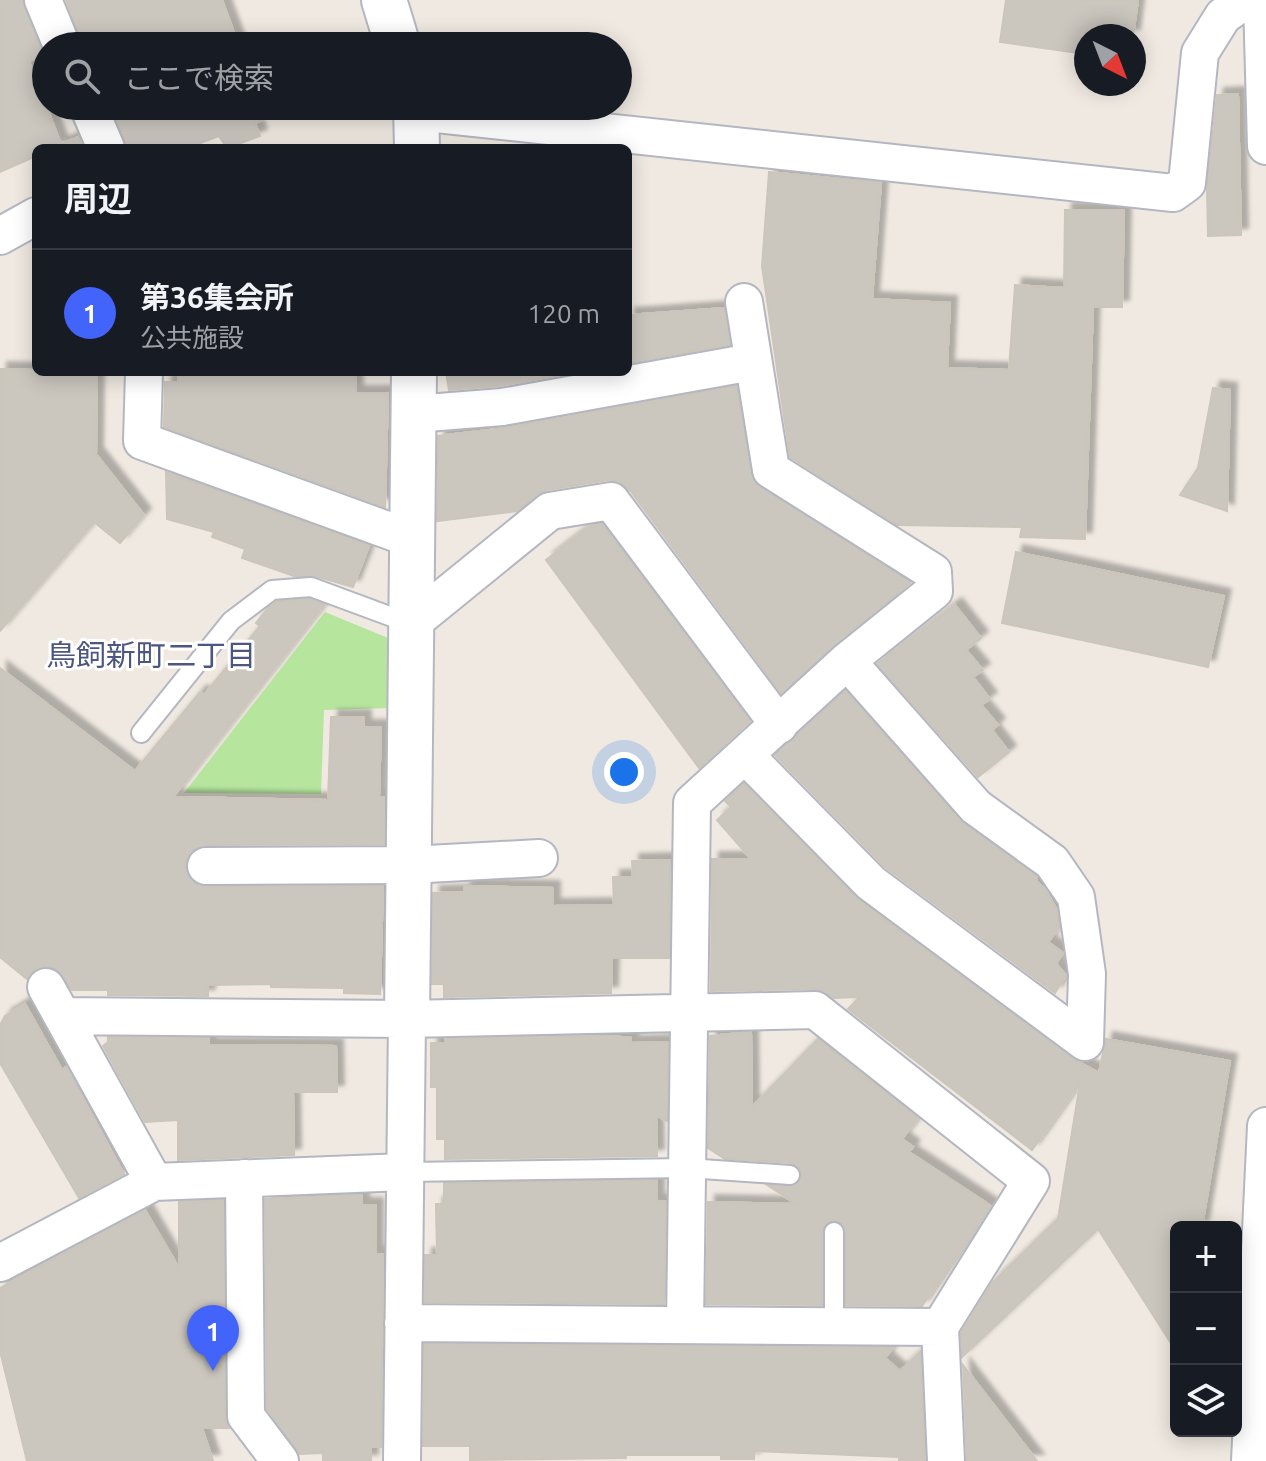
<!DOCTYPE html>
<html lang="ja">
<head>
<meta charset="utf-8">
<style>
	body { margin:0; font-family:Ubuntu,"Noto Sans JP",sans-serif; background:#242831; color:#f1f3f6 }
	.controls { position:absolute; right:24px; bottom:24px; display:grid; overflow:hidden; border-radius:12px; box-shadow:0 4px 20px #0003 }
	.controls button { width:72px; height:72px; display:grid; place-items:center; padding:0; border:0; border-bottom:2px solid #363941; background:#171b24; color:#f1f3f6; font:40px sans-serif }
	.compass { position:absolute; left:1074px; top:24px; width:72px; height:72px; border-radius:50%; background:#171b24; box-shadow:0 4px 20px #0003; rotate:138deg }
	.you { position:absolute; left:624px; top:772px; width:28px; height:28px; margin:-20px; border:6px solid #fff; border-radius:50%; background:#1a73e8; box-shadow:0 0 0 12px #1a73e833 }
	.badge { display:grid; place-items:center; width:52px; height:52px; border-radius:50%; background:#4264fb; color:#fff; font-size:26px; font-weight:700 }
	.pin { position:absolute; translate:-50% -66px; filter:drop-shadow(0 2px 4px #0008) }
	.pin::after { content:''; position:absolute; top:42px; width:28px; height:24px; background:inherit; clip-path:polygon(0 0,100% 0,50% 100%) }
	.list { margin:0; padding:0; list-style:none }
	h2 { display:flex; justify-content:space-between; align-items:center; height:104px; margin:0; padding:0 32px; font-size:34px }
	h2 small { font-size:26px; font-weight:400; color:#9ea1a6 }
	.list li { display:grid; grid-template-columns:52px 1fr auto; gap:24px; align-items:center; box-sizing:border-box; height:128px; padding:0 32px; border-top:2px solid #363941 }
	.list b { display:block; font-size:30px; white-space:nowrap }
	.list p { margin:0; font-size:26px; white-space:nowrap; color:#9ea1a6 }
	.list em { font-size:26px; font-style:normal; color:#9ea1a6 }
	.icon { flex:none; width:44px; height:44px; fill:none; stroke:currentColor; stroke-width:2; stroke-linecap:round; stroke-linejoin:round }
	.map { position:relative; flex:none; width:1266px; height:1461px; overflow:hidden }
	.search { position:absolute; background:#171b24; box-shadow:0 4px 20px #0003; left:32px; top:32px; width:600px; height:88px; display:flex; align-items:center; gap:20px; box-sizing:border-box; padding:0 28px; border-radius:44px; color:#9ea1a6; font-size:30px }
	.panel { position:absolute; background:#171b24; box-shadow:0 4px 20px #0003; left:32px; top:144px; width:600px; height:232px; border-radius:12px }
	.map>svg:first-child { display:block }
</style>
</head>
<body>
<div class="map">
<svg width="1266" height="1461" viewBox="0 0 1266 1461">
	<defs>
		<filter id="shadow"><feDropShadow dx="7" dy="-7" stdDeviation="2" flood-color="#0004"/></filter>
	</defs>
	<rect width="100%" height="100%" fill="#efe9e1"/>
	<path fill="#b6e59e" d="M 325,612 L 388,638 L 390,708 L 324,710 L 321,794 L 184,793 Z"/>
	<path fill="#cbc7bf" stroke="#cbc5ba" stroke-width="2" filter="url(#shadow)" d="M 0,0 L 22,0 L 43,55 L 29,61 L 61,144 L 78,137 L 83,148 L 36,148 L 36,156 L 0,172 Z
		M 66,0 L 222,0 L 239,46 L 83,46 Z
		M 1006,0 L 1138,0 L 1133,36 L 1086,36 L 1086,54 L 1000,42 Z
		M 1238,94 L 1241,235 L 1208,236 L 1207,188 L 1217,95 Z
		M 127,106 L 290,106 L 291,109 L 255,123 L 260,136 L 227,148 L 219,136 L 187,148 L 127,148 L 117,121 L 131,115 Z
		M 769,172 L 881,183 L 872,299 L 950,303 L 947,368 L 1009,370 L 1015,285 L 1064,288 L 1065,210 L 1124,210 L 1122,307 L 1093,307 L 1085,539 L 1020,537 L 1022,527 L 897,525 L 790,457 L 762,266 Z
		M 724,308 L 730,345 L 628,363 L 628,315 Z
		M 0,369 L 97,372 L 96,454 L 144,515 L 120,543 L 94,522 L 0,631 Z
		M 178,372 L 355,372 L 356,393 L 388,393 L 385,507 L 164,427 L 165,382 L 178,382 Z
		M 446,372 L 578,372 L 499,386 L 449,390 Z
		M 736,386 L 754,482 L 910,583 L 781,693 L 632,493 L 635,491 L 630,491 L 620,482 L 608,480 L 547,490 L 517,511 L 437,521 L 438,436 L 506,428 Z
		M 1213,388 L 1230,390 L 1227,511 L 1180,495 L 1198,468 Z
		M 166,472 L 369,546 L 353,587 L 315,576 L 294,576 L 242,558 L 245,549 L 212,537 L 214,532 L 167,519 Z
		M 602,524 L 750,721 L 699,768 L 546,560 L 590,526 Z
		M 1016,552 L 1224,596 L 1208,667 L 1002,623 Z
		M 309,599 L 324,605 L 173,797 L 328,800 L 331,717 L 364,717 L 364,727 L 381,727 L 379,797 L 384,797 L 384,844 L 206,845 L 188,855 L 185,867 L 195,884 L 206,887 L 383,886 L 380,994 L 344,993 L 344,988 L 271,987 L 271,984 L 208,985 L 208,996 L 108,995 L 108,990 L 72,990 L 57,970 L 47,966 L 35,969 L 27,979 L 0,957 L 0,668 L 135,771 L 200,692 L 204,695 L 260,626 L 256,623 L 268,608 L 276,602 Z
		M 955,605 L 981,638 L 966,650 L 983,670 L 973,677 L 990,699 L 981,705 L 998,725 L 992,730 L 1009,752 L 978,777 L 877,664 Z
		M 845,691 L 960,821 L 1037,877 L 1036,881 L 1045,889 L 1057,910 L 1059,928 L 1048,942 L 1063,953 L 1056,964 L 1066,975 L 1055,993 L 885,867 L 775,755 Z
		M 744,784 L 858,900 L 1075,1060 L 1099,1073 L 1106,1039 L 1230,1061 L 1202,1227 L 1176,1227 L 1176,1351 L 1098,1229 L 962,1357 L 961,1333 L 993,1282 L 1058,1219 L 1080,1083 L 1032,1150 L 848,1009 L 860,997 L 833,998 L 815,989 L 711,991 L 712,859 L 751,859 L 717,820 L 731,807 L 725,801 Z
		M 670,860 L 669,958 L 612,958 L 611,993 L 444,997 L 444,984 L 432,984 L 433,893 L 464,892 L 464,886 L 553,888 L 553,906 L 614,905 L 613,877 L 633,877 L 632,861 Z
		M 25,1004 L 62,1070 L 66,1067 L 124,1174 L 79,1198 L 0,1063 L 0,1025 L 5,1016 Z
		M 751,1032 L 752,1107 L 818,1039 L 918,1118 L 902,1139 L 913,1147 L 909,1152 L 991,1206 L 922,1306 L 846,1305 L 846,1231 L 835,1220 L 827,1222 L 822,1231 L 822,1305 L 706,1304 L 708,1202 L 796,1204 L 767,1185 L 795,1186 L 802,1177 L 800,1169 L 792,1163 L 725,1159 L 708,1148 L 710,1036 Z
		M 611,1036 L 631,1038 L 631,1043 L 668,1042 L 667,1121 L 656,1115 L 657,1156 L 445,1159 L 445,1139 L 437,1139 L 437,1087 L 431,1087 L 431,1043 L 445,1043 L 445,1039 Z
		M 108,1037 L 209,1038 L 209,1045 L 336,1046 L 337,1092 L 293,1092 L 294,1155 L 178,1160 L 178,1120 L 145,1122 L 103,1046 L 108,1042 Z
		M 657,1180 L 657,1201 L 666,1202 L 664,1304 L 425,1302 L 425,1255 L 437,1255 L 436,1204 L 444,1204 L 444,1183 Z
		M 362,1195 L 362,1205 L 376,1205 L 376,1254 L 383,1254 L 381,1447 L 371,1447 L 371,1461 L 323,1461 L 323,1453 L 299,1454 L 267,1409 L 265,1199 Z
		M 223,1200 L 225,1416 L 229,1428 L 202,1428 L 213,1461 L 27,1461 L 0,1351 L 0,1288 L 145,1210 L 179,1268 L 179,1202 Z
		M 424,1344 L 893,1348 L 885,1358 L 900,1371 L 920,1352 L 925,1461 L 899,1461 L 899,1457 L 754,1451 L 754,1459 L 721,1459 L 721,1455 L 626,1455 L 626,1458 L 470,1460 L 470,1446 L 423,1446 Z
		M 963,1365 L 1037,1461 L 967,1461 Z"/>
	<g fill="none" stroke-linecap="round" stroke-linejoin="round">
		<defs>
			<path id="lane" d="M 141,733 L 231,621 L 272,590 L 311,587 L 411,624
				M 405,1172 L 687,1168 L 790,1175
				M 834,1326 L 834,1232"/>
			<path id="street" d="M 43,0 L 62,46
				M 1262,0 L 1266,146
				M 88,106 L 106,148
				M 418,112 L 1173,193 L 1187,183 L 1200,53 L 1223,16 L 1246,0
				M 0,236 L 36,216
				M 144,372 L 142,441 L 412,539
				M 414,414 L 502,407 L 752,362
				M 411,624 L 550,511 L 611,501 L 779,725
				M 847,661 L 976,807 L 1052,862 L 1076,897 L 1087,974 L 1085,1042
				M 745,755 L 871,883 L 1085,1042
				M 206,866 L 409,865 L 539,858
				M 46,987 L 154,1182
				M 62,1016 L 407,1019 L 815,1010 L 1031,1181 L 940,1327 L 946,1461
				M 244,1178 L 246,1416 L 280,1461
				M 0,1263 L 154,1182 L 405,1172
				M 403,1323 L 940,1327
				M 685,1325 L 692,803 L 847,661 L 934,591 L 933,572 L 771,470 L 744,302
				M 402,1461 L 407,1019
				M 1250,1461 L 1266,1126"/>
			<path id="secondary" d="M 384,0 L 398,46
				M 416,106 L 417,148
				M 407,1019 L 414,372"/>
		</defs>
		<use href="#lane" stroke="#b4b7c1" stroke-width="22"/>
		<use href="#street" stroke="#b4b7c1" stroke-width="40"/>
		<use href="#secondary" stroke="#b4b7c1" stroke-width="48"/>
		<use href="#lane" stroke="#fff" stroke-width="18"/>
		<use href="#street" stroke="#fff" stroke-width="36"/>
		<use href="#secondary" stroke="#fff" stroke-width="44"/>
	</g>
	<g text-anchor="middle" stroke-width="6" stroke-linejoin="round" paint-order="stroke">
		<g font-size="30" fill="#4d5680" stroke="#fff">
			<text x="151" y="666">鳥飼新町二丁目</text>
		</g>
	</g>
</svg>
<div class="controls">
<button>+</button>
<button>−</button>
<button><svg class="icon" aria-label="layers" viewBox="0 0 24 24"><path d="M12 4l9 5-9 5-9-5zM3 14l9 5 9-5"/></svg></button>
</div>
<svg class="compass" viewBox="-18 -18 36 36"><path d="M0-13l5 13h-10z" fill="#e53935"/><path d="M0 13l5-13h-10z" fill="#9ea1a6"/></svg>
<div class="you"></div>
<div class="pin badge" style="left:213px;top:1371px">1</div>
<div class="search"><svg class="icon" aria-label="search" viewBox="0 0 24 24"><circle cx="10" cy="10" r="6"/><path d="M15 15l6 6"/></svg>ここで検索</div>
<section class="panel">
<h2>周辺<small></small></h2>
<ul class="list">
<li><span class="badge">1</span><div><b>第36集会所</b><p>公共施設</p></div><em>120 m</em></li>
</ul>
</section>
</div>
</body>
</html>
